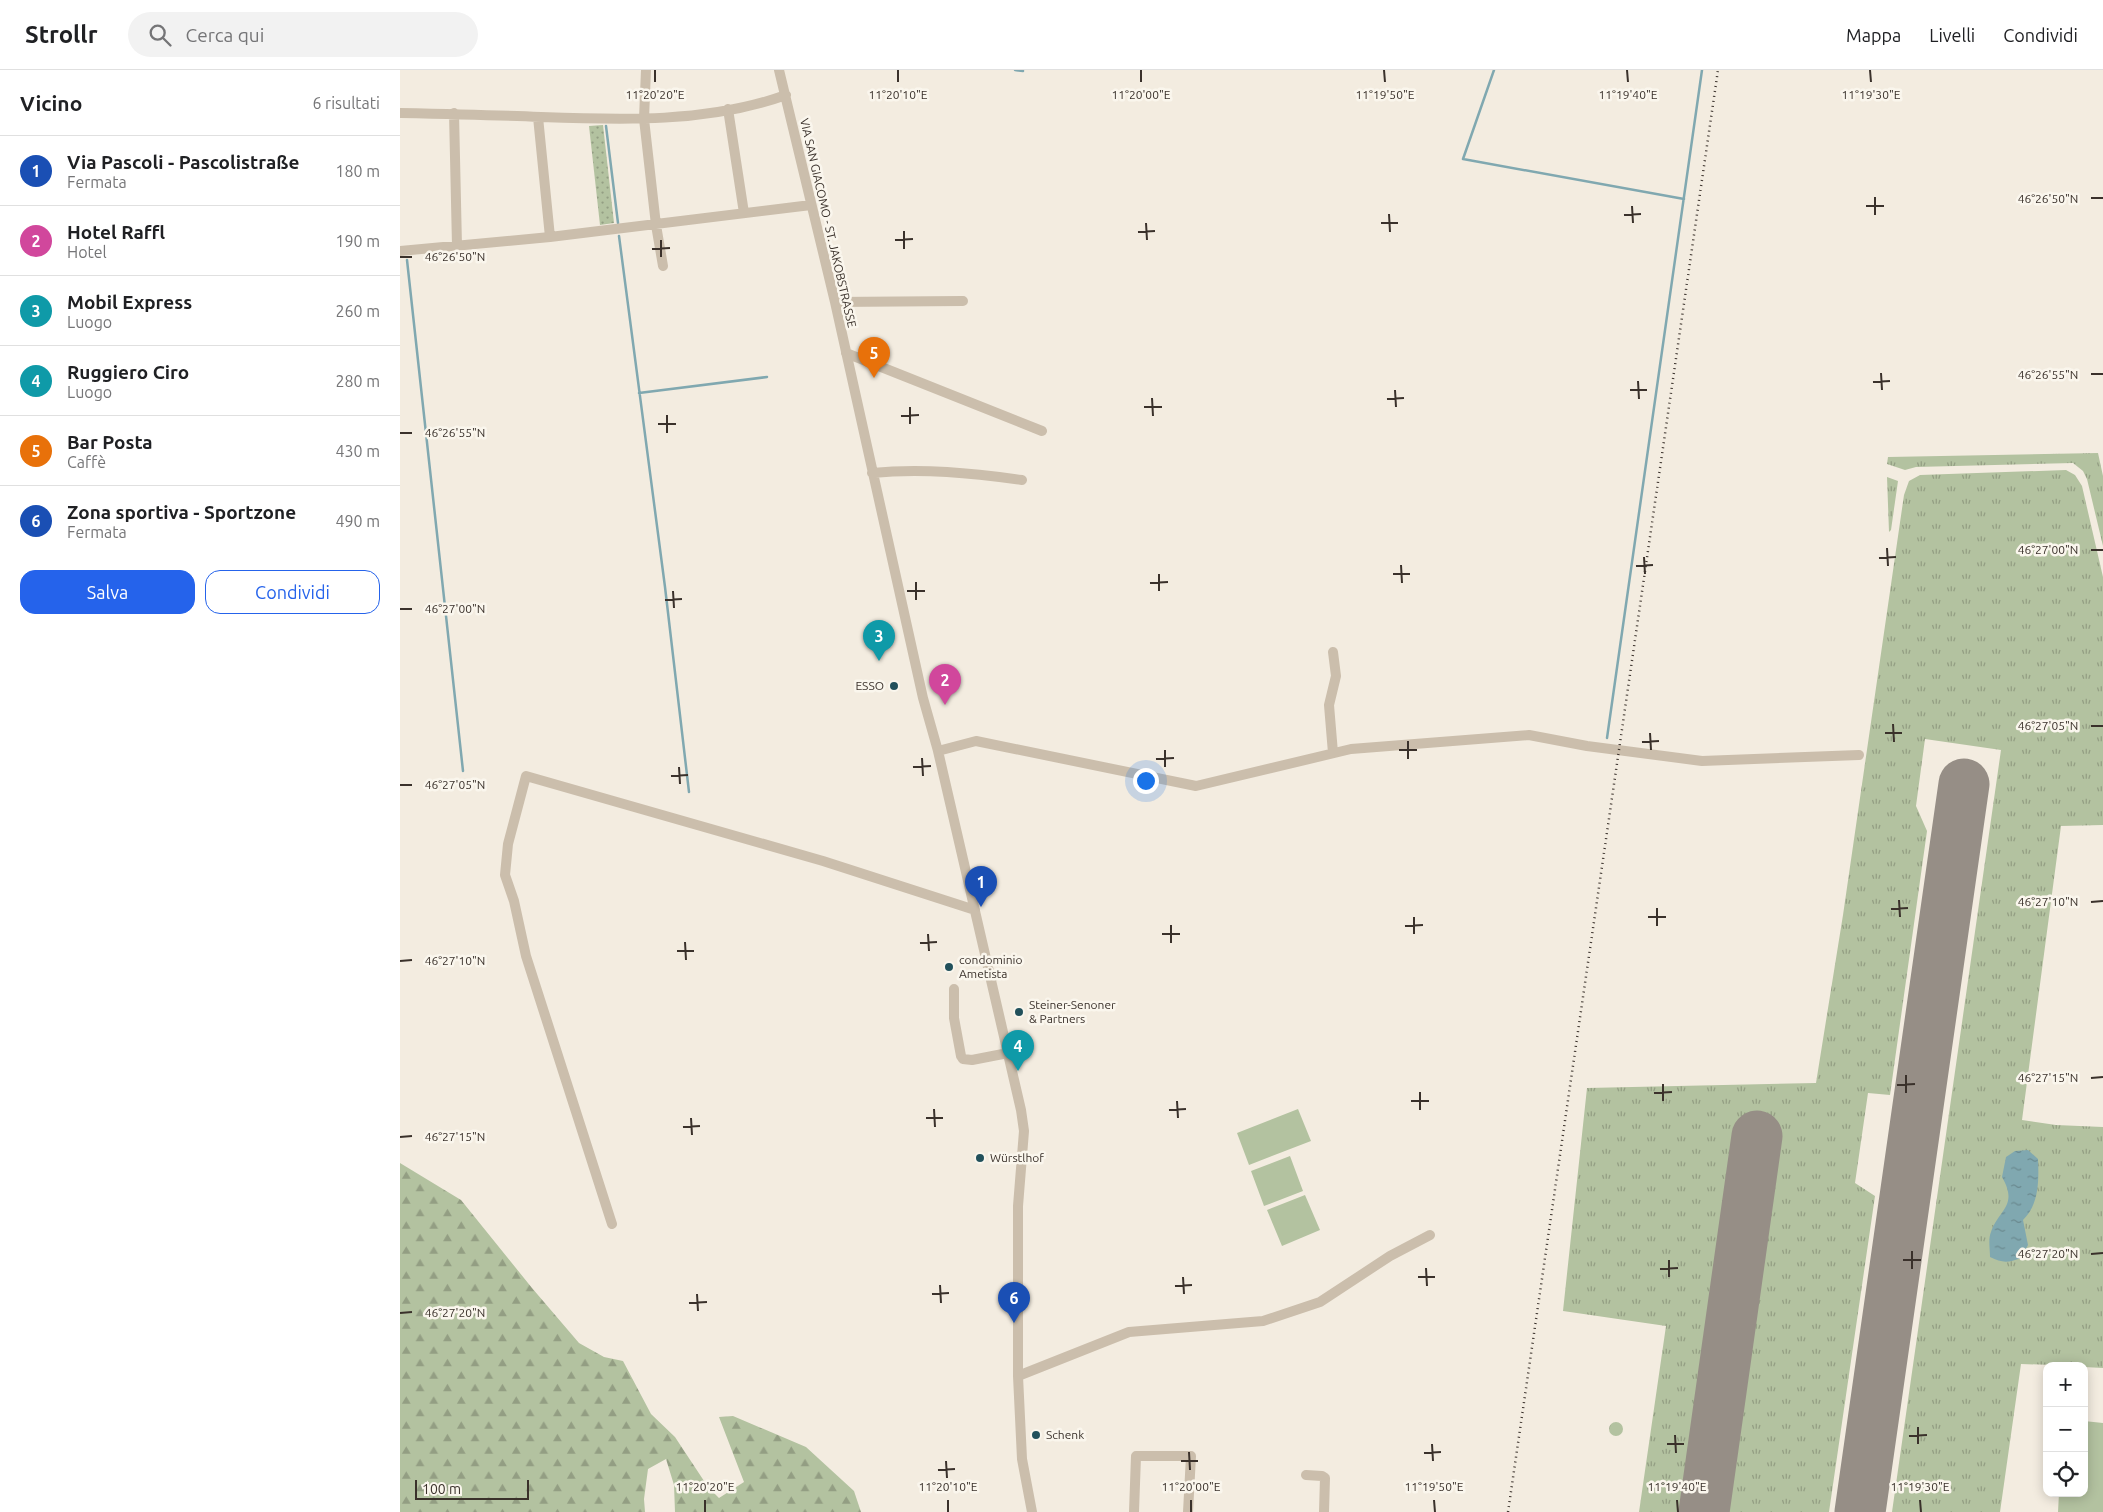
<!DOCTYPE html>
<html lang="it">
<head>
<meta charset="utf-8">
<style>
	body { margin:0; font-family:Ubuntu,sans-serif; background:#f2f2f2; color:#202124 }
	.controls { position:absolute; right:15px; bottom:15px; display:grid; overflow:hidden; border-radius:10px; box-shadow:0 2px 12px #0003 }
	.controls button { width:45px; height:45px; display:grid; place-items:center; padding:0; border:0; border-bottom:1px solid #e0e0e0; background:#fff; color:#202124; font:25px sans-serif }
	.scale { position:absolute; left:15px; bottom:12px; width:114px; box-sizing:border-box; padding-left:5px; border:2px solid #3a312b; border-top:0; font-size:14px; line-height:18px; white-space:nowrap; color:#3a312b; -webkit-text-stroke:4px #faf6ed; paint-order:stroke }
	.you { position:absolute; left:745px; top:710px; width:18px; height:18px; margin:-12px; border:4px solid #fff; border-radius:50%; background:#1a73e8; box-shadow:0 0 0 8px #1a73e833 }
	.badge { display:grid; place-items:center; width:32px; height:32px; border-radius:50%; background:#2563eb; color:#fff; font-size:16px; font-weight:700 }
	.pin { position:absolute; translate:-50% -41px; filter:drop-shadow(0 1px 2px #0008) }
	.pin::after { content:''; position:absolute; top:26px; width:18px; height:15px; background:inherit; clip-path:polygon(0 0,100% 0,50% 100%) }
	.list { margin:0; padding:0; list-style:none }
	h2 { display:flex; justify-content:space-between; align-items:center; height:65px; margin:0; padding:0 20px; font-size:21px }
	h2 small { font-size:16px; font-weight:400; color:#757577 }
	.list li { display:grid; grid-template-columns:32px 1fr auto; gap:15px; align-items:center; box-sizing:border-box; height:70px; padding:0 20px; border-top:1px solid #e0e0e0 }
	.list b { display:block; font-size:19px; white-space:nowrap }
	.list p { margin:0; font-size:16px; white-space:nowrap; color:#757577 }
	.list em { font-size:16px; font-style:normal; color:#757577 }
	.actions { display:flex; gap:10px; padding:15px 20px }
	.actions a { flex:1; padding:11px 0; border:1px solid #2563eb; border-radius:15px; text-align:center; font-size:18px; color:#2563eb }
	.actions .main { background:#2563eb; color:#fff }
	.icon { flex:none; width:28px; height:28px; fill:none; stroke:currentColor; stroke-width:2; stroke-linecap:round; stroke-linejoin:round }
	.map { position:relative; flex:none; width:1703px; height:1442px; overflow:hidden }
	header { display:flex; align-items:center; gap:30px; box-sizing:border-box; height:70px; padding:0 25px; background:#fff; border-bottom:1px solid #e0e0e0 }
	header strong { font-size:24px }
	nav { display:flex; gap:28px; margin-inline-start:auto; font-size:18px }
	.search { width:350px; height:45px; background:#f2f2f2; display:flex; align-items:center; gap:12px; box-sizing:border-box; padding:0 18px; border-radius:28px; color:#757577; font-size:19px }
	main { display:flex }
	aside { flex:1; background:#fff }
	.map>svg:first-child { display:block }
</style>
</head>
<body>
<header>
<strong>Strollr</strong>
<div class="search"><svg class="icon" aria-label="search" viewBox="0 0 24 24"><circle cx="10" cy="10" r="6"/><path d="M15 15l6 6"/></svg>Cerca qui</div>
<nav><a>Mappa</a><a>Livelli</a><a>Condividi</a></nav>
</header>
<main>
<aside>
<h2>Vicino<small>6 risultati</small></h2>
<ul class="list">
<li><span class="badge" style="background:#1a4fb4">1</span><div><b>Via Pascoli - Pascolistraße</b><p>Fermata</p></div><em>180 m</em></li>
<li><span class="badge" style="background:#d1479c">2</span><div><b>Hotel Raffl</b><p>Hotel</p></div><em>190 m</em></li>
<li><span class="badge" style="background:#0f9aa8">3</span><div><b>Mobil Express</b><p>Luogo</p></div><em>260 m</em></li>
<li><span class="badge" style="background:#0f9aa8">4</span><div><b>Ruggiero Ciro</b><p>Luogo</p></div><em>280 m</em></li>
<li><span class="badge" style="background:#e8710a">5</span><div><b>Bar Posta</b><p>Caffè</p></div><em>430 m</em></li>
<li><span class="badge" style="background:#1a4fb4">6</span><div><b>Zona sportiva - Sportzone</b><p>Fermata</p></div><em>490 m</em></li>
</ul>
<div class="actions"><a class="main">Salva</a><a>Condividi</a></div>
</aside>
<div class="map">
<svg width="1703" height="1442" viewBox="0 0 1703 1442">
	<defs>
		<pattern id="grass-tufts" width="24" height="20" patternUnits="userSpaceOnUse" patternTransform="scale(1.25)"><rect width="24" height="20" fill="#b3c2a0"/><path d="M3 7l-1-3M5 7V3M7 7l1-3M15 17l-1-3M17 17v-4M19 17l1-3" fill="none" stroke="#939e83"/></pattern>
		<pattern id="forest-firs" width="22" height="20" patternUnits="userSpaceOnUse" patternTransform="scale(1.25)"><rect width="22" height="20" fill="#b3c2a0"/><path d="M5 1l3.5 6h-7zM16 11l3.5 6h-7z" fill="#939e83"/></pattern>
		<pattern id="park-dots" width="8" height="8" patternUnits="userSpaceOnUse" patternTransform="scale(1.25)"><rect width="8" height="8" fill="#b3c2a0"/><path d="M2 2h.1M6 6h.1" fill="none" stroke="#939e83" stroke-width="1.8" stroke-linecap="round"/></pattern>
		<pattern id="water-ripples" width="26" height="14" patternUnits="userSpaceOnUse" patternTransform="scale(1.25)"><rect width="26" height="14" fill="#80a8b0"/><path d="M2 4q2-2 4 0t4 0M15 11q2-2 4 0t4 0" fill="none" stroke="#6a898f"/></pattern>
	</defs>
	<rect width="100%" height="100%" fill="#f3ece0"/>
	<path fill="url(#grass-tufts)" d="M 1698,383 L 1703,406 L 1703,476 L 1687,409 L 1683,401 L 1673,393 L 1516,397 L 1505,400 L 1487,394 L 1488,387 Z
		M 1666,400 L 1675,405 L 1682,416 L 1703,507 L 1703,755 L 1661,756 L 1622,1050 L 1656,1055 L 1703,1057 L 1703,1298 L 1684,1297 L 1684,1296 L 1621,1294 L 1600,1442 L 1492,1442 L 1601,680 L 1525,669 L 1516,736 L 1527,761 L 1490,1025 L 1468,1023 L 1455,1113 L 1475,1126 L 1429,1442 L 1239,1442 L 1266,1256 L 1163,1241 L 1187,1018 L 1416,1013 L 1443,845 L 1504,425 L 1509,411 L 1520,405 Z
		M 1487,407 L 1498,411 L 1491,460 L 1489,462 Z
		M1209 1359a7 7 0 1 1 14 0a7 7 0 1 1-14 0Z"/>
	<path fill="url(#forest-firs)" d="M 0,1093 L 61,1130 L 132,1218 L 179,1273 L 204,1287 L 223,1291 L 251,1344 L 275,1367 L 308,1417 L 319,1428 L 344,1412 L 319,1347 L 333,1346 L 406,1377 L 454,1421 L 461,1442 L 275,1442 L 274,1415 L 266,1389 L 248,1399 L 244,1429 L 245,1442 L 0,1442 Z"/>
	<path fill="url(#park-dots)" d="M 203,55 L 214,153 L 200,155 L 189,56 Z"/>
	<path fill="#b3c2a0" d="M 898,1039 L 911,1071 L 849,1095 L 837,1063 Z
		M 890,1086 L 903,1121 L 864,1136 L 851,1101 Z
		M 905,1125 L 920,1160 L 882,1176 L 867,1140 Z
		M 1684,1351 L 1703,1353 L 1703,1442 L 1658,1442 L 1659,1423 L 1684,1423 Z"/>
	<path fill="url(#water-ripples)" d="M 1628,1080 L 1638,1089 C 1639,1110 1639,1135 1623,1150 L 1628,1175 L 1621,1188 C 1608,1193 1602,1193 1590,1187 C 1590,1179 1588,1169 1591,1162 C 1598,1140 1619,1136 1602,1107 L 1606,1087 L 1615,1081 Z"/>
	<g fill="none" stroke-linecap="round" stroke-linejoin="round">
		<path stroke="#80a8b0" stroke-width="2.5" d="M 615,0 L 623,1
			M 1094,0 L 1063,89 L 1284,129
			M 206,56 L 218,153
			M 219,166 L 265,517 L 289,722
			M 7,190 L 63,701
			M 239,323 L 367,307
			M 1207,668 L 1302,0"/>
		<path stroke="#968e86" stroke-width="51" d="M 1304,1442 L 1357,1066
			M 1460,1442 L 1564,714"/>
		<path stroke="#cbbeac" stroke-width="10" d="M 246,0 L 244,49 L 256,155 L 263,196
			M 379,0 L 435,232 L 523,628 L 538,681 L 621,1040 L 624,1061 L 618,1136 L 618,1306 L 622,1389 L 632,1442
			M 328,39 L 344,143
			M 0,43 C 47,44 94,45 141,47 C 222,50 308,53 386,25
			M 54,43 L 57,176
			M 138,47 L 150,167
			M 0,181 L 150,167 L 411,135
			M 435,232 L 563,231
			M 446,283 L 642,361
			M 472,403 C 522,398 572,403 622,410
			M 933,582 L 936,606 L 929,635 L 933,683
			M 538,681 L 576,671 L 796,716 L 951,679 L 1129,665 L 1187,676 L 1302,691 L 1459,685
			M 554,919 L 554,948 L 561,986 L 563,989 L 572,990 L 608,983
			M 212,1154 L 126,886 L 114,831 L 105,805 L 108,774 L 126,706 L 423,791 L 575,840
			M 618,1306 L 729,1262 L 863,1251 L 920,1232 L 990,1186 L 1030,1165
			M 906,1405 L 922,1406 L 925,1408 L 924,1442
			M 734,1442 L 736,1386 L 791,1386 L 788,1442"/>
		<path stroke="#3a312b" stroke-width="2.5" stroke-dasharray="1 4" stroke-linecap="butt" d="M 1108,1442 L 1318,0"/>
	</g>
	<path fill="none" stroke="#3a312b" stroke-width="2" d="M 255,0 L 255,12M 498,0 L 498,12M 741,0 L 741,12M 984,0 L 985,12M 1227,0 L 1228,12M 1470,0 L 1471,12M 1475,127 L 1475,145M 1691,128 L 1703,128M 1232,136 L 1233,153M 1466,136 L 1484,136M 989,144 L 990,162M 1224,145 L 1241,144M 746,153 L 747,170M 981,153 L 998,153M 504,161 L 504,179M 738,162 L 755,161M 261,170 L 261,187M 495,170 L 513,169M 252,179 L 270,178M 0,187 L 12,187M 1481,303 L 1482,320M 1691,304 L 1703,304M 1238,311 L 1239,329M 1473,312 L 1490,311M 995,320 L 996,337M 1230,320 L 1247,320M 752,328 L 753,346M 987,329 L 1004,328M 510,337 L 510,354M 744,337 L 762,337M 267,345 L 267,363M 501,346 L 519,345M 258,354 L 276,354M 0,363 L 12,363M 1487,478 L 1488,496M 1691,480 L 1703,480M 1244,487 L 1245,504M 1479,488 L 1496,487M 1001,495 L 1002,513M 1236,496 L 1253,495M 759,504 L 759,521M 993,504 L 1010,504M 516,512 L 516,530M 750,513 L 768,512M 273,521 L 274,538M 507,521 L 525,521M 265,530 L 282,529M 0,539 L 12,539M 1493,654 L 1494,672M 1691,656 L 1703,656M 1250,663 L 1251,680M 1485,663 L 1502,663M 1008,671 L 1008,689M 1242,672 L 1259,671M 765,680 L 765,697M 999,680 L 1017,680M 522,688 L 523,706M 756,689 L 774,688M 279,697 L 280,714M 513,697 L 531,696M 271,706 L 288,705M 0,715 L 12,715M 1499,830 L 1500,847M 1691,832 L 1703,831M 1257,838 L 1257,856M 1491,839 L 1508,838M 1014,847 L 1014,864M 1248,847 L 1266,847M 771,855 L 771,873M 1005,856 L 1023,855M 528,864 L 529,881M 762,864 L 780,864M 285,872 L 286,890M 520,873 L 537,872M 277,881 L 294,881M 0,891 L 12,890M 1506,1005 L 1506,1023M 1691,1008 L 1703,1007M 1263,1014 L 1263,1031M 1497,1015 L 1515,1014M 1020,1022 L 1020,1040M 1254,1023 L 1272,1022M 777,1031 L 778,1048M 1011,1031 L 1029,1031M 534,1039 L 535,1057M 769,1040 L 786,1039M 291,1048 L 292,1065M 526,1048 L 543,1048M 283,1057 L 300,1056M 0,1067 L 12,1066M 1512,1181 L 1512,1199M 1691,1184 L 1703,1183M 1269,1190 L 1269,1207M 1503,1190 L 1521,1190M 1026,1198 L 1027,1216M 1260,1199 L 1278,1198M 783,1207 L 784,1224M 1018,1207 L 1035,1207M 540,1215 L 541,1233M 775,1216 L 792,1215M 297,1224 L 298,1241M 532,1224 L 549,1223M 289,1233 L 307,1232M 0,1243 L 12,1242M 1518,1357 L 1518,1374M 1275,1365 L 1276,1383M 1509,1366 L 1527,1365M 1032,1374 L 1033,1391M 1267,1374 L 1284,1374M 789,1382 L 790,1400M 1024,1383 L 1041,1382M 546,1391 L 547,1408M 781,1391 L 798,1391M 538,1400 L 555,1399M 305,1430 L 305,1442M 548,1430 L 548,1442M 791,1430 L 791,1442M 1034,1430 L 1035,1442M 1277,1430 L 1278,1442M 1520,1430 L 1521,1442"/>
	<g fill="#21505b" stroke="#faf6ed" stroke-width="2">
		<circle cx="494" cy="616" r="5"/>
		<circle cx="549" cy="897" r="5"/>
		<circle cx="619" cy="942" r="5"/>
		<circle cx="580" cy="1088" r="5"/>
		<circle cx="636" cy="1365" r="5"/>
	</g>
	<g text-anchor="middle" stroke-width="5" stroke-linejoin="round" paint-order="stroke">
		<g font-size="12" fill="#3a312b" stroke="#faf6ed">
			<text transform="translate(428 153) rotate(77)" y="4">VIA SAN GIACOMO - ST. JAKOBSTRASSE</text>
		</g>
		<g font-size="12" fill="#3a312b" stroke="#faf6ed" text-anchor="start">
			<text x="484" y="620" text-anchor="end">ESSO</text>
			<text x="559" y="894">condominio<tspan x="559" dy="14">Ametista</tspan></text>
			<text x="629" y="939">Steiner-Senoner<tspan x="629" dy="14">&amp; Partners</tspan></text>
			<text x="590" y="1092">Würstlhof</text>
			<text x="646" y="1369">Schenk</text>
		</g>
	</g>
	<g font-size="12" text-anchor="middle" fill="#3a312b" stroke="#faf6ed" stroke-width="5" stroke-linejoin="round" paint-order="stroke">
		<text x="255" y="29">11°20'20"E</text>
		<text x="498" y="29">11°20'10"E</text>
		<text x="741" y="29">11°20'00"E</text>
		<text x="985" y="29">11°19'50"E</text>
		<text x="1228" y="29">11°19'40"E</text>
		<text x="1471" y="29">11°19'30"E</text>
		<text x="1648" y="133">46°26'50"N</text>
		<text x="55" y="191">46°26'50"N</text>
		<text x="1648" y="309">46°26'55"N</text>
		<text x="55" y="367">46°26'55"N</text>
		<text x="1648" y="484">46°27'00"N</text>
		<text x="55" y="543">46°27'00"N</text>
		<text x="1648" y="660">46°27'05"N</text>
		<text x="55" y="719">46°27'05"N</text>
		<text x="1648" y="836">46°27'10"N</text>
		<text x="55" y="895">46°27'10"N</text>
		<text x="1648" y="1012">46°27'15"N</text>
		<text x="55" y="1071">46°27'15"N</text>
		<text x="1648" y="1188">46°27'20"N</text>
		<text x="55" y="1247">46°27'20"N</text>
		<text x="305" y="1421">11°20'20"E</text>
		<text x="548" y="1421">11°20'10"E</text>
		<text x="791" y="1421">11°20'00"E</text>
		<text x="1034" y="1421">11°19'50"E</text>
		<text x="1277" y="1421">11°19'40"E</text>
		<text x="1520" y="1421">11°19'30"E</text>
	</g>
</svg>
<div class="controls">
<button>+</button>
<button>−</button>
<button><svg class="icon" aria-label="locate" viewBox="0 0 24 24"><circle cx="12" cy="12" r="6"/><path d="M12 2v4M12 18v4M2 12h4M18 12h4"/></svg></button>
</div>
<div class="scale">100 m</div>
<div class="you"></div>
<div class="pin badge" style="left:581px;top:837px;background:#1a4fb4">1</div>
<div class="pin badge" style="left:545px;top:635px;background:#d1479c">2</div>
<div class="pin badge" style="left:479px;top:591px;background:#0f9aa8">3</div>
<div class="pin badge" style="left:618px;top:1001px;background:#0f9aa8">4</div>
<div class="pin badge" style="left:474px;top:308px;background:#e8710a">5</div>
<div class="pin badge" style="left:614px;top:1253px;background:#1a4fb4">6</div>
</div>
</main>
</body>
</html>
